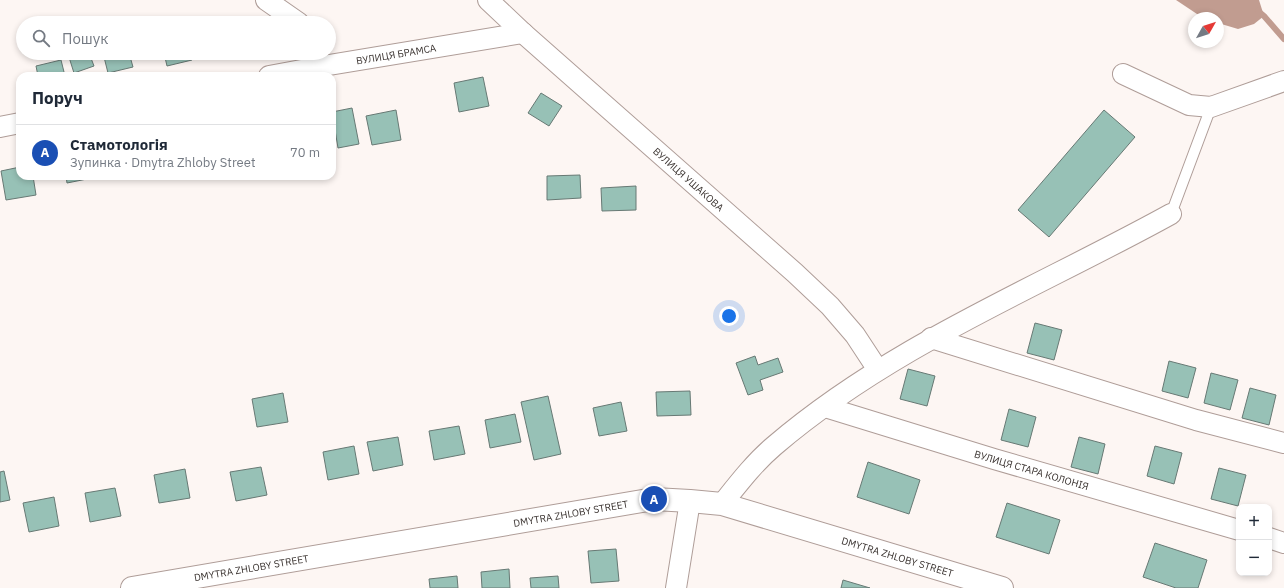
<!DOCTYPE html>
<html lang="uk">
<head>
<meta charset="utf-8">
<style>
	body { margin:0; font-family:"IBM Plex Sans",sans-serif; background:#f2f2f3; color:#1f2937 }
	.controls { position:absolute; right:12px; bottom:12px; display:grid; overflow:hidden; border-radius:8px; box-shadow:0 2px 6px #0003 }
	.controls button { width:36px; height:36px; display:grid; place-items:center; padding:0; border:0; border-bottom:1px solid #e0e1e3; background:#fff; color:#1f2937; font:20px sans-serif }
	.compass { position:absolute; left:1188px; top:12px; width:36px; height:36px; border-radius:50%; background:#fff; box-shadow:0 2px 6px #0003; rotate:51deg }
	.you { position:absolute; left:729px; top:316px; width:14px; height:14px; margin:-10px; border:3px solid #fff; border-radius:50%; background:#1a73e8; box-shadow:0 0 0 6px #1a73e833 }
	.badge { display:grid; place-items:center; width:26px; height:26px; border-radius:50%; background:#458778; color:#fff; font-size:13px; font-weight:700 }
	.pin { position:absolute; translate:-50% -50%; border:2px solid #fff; box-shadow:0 1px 4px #0006 }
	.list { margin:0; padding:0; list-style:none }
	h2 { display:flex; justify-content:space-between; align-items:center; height:52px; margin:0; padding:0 16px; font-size:17px }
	h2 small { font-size:13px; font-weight:400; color:#747a83 }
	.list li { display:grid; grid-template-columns:26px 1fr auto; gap:12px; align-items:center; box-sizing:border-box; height:56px; padding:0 16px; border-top:1px solid #e0e1e3 }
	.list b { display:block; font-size:15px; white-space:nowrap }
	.list p { margin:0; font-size:13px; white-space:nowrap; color:#747a83 }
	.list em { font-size:13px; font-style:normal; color:#747a83 }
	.icon { flex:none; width:22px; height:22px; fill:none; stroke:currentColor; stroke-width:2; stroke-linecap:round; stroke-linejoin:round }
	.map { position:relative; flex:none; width:1284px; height:588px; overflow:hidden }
	.search { position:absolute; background:#fff; box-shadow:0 2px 6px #0003; left:16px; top:16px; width:320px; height:44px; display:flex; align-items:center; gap:10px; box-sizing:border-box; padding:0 14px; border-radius:22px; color:#747a83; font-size:15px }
	.panel { position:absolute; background:#fff; box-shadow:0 2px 6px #0003; left:16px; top:72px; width:320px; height:108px; border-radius:12px }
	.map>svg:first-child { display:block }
</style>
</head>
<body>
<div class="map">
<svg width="1284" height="588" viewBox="0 0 1284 588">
	<rect width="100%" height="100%" fill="#fdf6f3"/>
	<path fill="#c19c90" d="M 1176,0 L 1259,0 L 1264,16 L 1254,24 L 1238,29 L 1218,23 L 1218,18 L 1205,18 L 1200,16 Z"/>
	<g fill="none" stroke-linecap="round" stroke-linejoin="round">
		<path stroke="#c19c90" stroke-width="6" d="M 1258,11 L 1264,16 L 1284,39"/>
	</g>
	<path fill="#97c1b6" stroke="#677974" d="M 71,53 L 89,53 L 94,66 L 74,73 L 68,54 Z
		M 103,53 L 129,53 L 133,67 L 108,73 Z
		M 164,53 L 191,53 L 192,60 L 167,66 Z
		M 61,60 L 65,76 L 38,76 L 36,66 Z
		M 483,77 L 489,106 L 459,112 L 454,83 Z
		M 541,93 L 562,106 L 549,126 L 528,113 Z
		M 352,108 L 359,144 L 338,148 L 332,112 Z
		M 396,110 L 401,140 L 372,145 L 366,116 Z
		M 1104,110 L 1135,137 L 1049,237 L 1018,210 Z
		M 20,167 L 20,176 L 33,176 L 36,195 L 6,200 L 1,171 Z
		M 580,175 L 581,198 L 547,200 L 547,176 Z
		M 66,176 L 97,176 L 97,177 L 67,183 Z
		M 636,186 L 636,210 L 602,211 L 601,188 Z
		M 1035,323 L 1062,330 L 1054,360 L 1027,353 Z
		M 755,356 L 758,365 L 778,358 L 783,372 L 760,380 L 763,390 L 748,395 L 736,363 Z
		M 1169,361 L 1196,368 L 1188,398 L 1162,391 Z
		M 908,369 L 935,376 L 927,406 L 900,399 Z
		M 1211,373 L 1238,380 L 1230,410 L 1204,403 Z
		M 1250,388 L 1276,395 L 1269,425 L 1242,418 Z
		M 690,391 L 691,415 L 657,416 L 656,392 Z
		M 283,393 L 288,422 L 257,427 L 252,399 Z
		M 548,396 L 561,454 L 534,460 L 521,402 Z
		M 621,402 L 627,431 L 599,436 L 593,408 Z
		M 1009,409 L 1036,417 L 1028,447 L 1001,440 Z
		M 515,414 L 521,442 L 490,448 L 485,420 Z
		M 459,426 L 465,454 L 434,460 L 429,431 Z
		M 398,437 L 403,465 L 373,471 L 367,442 Z
		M 1079,437 L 1105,444 L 1098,474 L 1071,467 Z
		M 354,446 L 359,474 L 328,480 L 323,452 Z
		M 1155,446 L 1182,453 L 1174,484 L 1147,476 Z
		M 868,462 L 920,480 L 909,514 L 857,497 Z
		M 261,467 L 267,495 L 236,501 L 230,472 Z
		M 1219,468 L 1246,475 L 1238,506 L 1211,499 Z
		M 185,469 L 190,498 L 159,503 L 154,475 Z
		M 4,471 L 10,500 L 0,502 L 0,472 Z
		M 115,488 L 121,516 L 90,522 L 85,493 Z
		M 54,497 L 59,526 L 29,532 L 23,503 Z
		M 1007,503 L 1060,520 L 1049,554 L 996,537 Z
		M 1155,543 L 1207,560 L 1198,588 L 1176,588 L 1143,577 Z
		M 616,549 L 619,581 L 591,583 L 588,551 Z
		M 509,569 L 510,588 L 482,588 L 481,572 Z
		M 457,576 L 458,588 L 430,588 L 429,579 Z
		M 558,576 L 559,588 L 531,588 L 530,578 Z
		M 843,580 L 870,588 L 841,588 Z"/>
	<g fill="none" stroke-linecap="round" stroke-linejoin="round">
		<defs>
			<path id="service" d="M 1171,214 L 1211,107"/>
			<g id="minor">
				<path d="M 266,0 L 299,23"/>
				<path id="s1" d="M 488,0 L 523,33 L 795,273 L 830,306 L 855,335 L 878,370"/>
				<path d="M 1123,74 L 1189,105 L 1211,107 L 1284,81"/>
				<path id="s2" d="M 269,76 L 323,66 L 523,33"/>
				<path d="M 0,127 L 20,123"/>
				<path d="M 931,338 L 1196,420 L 1284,443"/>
				<path id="s3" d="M 825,407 L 994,459 L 1239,530"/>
				<path d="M 722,504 C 738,484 754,463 774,446 C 892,345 1037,288 1171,214"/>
				<path d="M 1269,538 L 1284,543"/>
				<path d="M 676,588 L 690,501"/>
			</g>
			<g id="secondary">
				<path id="s4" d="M 132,588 L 654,499 L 690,501 L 722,504 L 1002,588"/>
			</g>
		</defs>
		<use href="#service" stroke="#af9d98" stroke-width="12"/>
		<use href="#minor" stroke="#af9d98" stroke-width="22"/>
		<use href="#secondary" stroke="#af9d98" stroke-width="24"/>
		<use href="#service" stroke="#fff" stroke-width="10"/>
		<use href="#minor" stroke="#fff" stroke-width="20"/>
		<use href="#secondary" stroke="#fff" stroke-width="22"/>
	</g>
	<g text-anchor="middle" stroke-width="3.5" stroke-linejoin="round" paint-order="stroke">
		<g font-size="10" fill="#39322f" stroke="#fff">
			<text dy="4" stroke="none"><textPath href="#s2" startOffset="129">ВУЛИЦЯ БРАМСА</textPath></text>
			<text dy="4" stroke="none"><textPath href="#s1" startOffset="269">ВУЛИЦЯ УШАКОВА</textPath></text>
			<text dy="4" stroke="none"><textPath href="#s3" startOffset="216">ВУЛИЦЯ СТАРА КОЛОНІЯ</textPath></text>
			<text dy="4" stroke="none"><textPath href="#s4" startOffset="445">DMYTRA ZHLOBY STREET</textPath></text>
			<text dy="4" stroke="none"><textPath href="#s4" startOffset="781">DMYTRA ZHLOBY STREET</textPath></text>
			<text dy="4" stroke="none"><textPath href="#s4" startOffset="121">DMYTRA ZHLOBY STREET</textPath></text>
		</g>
	</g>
</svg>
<div class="controls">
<button>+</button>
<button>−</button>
</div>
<svg class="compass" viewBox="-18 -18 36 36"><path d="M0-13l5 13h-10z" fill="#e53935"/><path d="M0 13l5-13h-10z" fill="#747a83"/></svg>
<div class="you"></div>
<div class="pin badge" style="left:654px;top:499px;background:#1a4fb4">A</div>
<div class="search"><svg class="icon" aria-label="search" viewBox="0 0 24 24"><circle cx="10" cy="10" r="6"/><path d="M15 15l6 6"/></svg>Пошук</div>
<section class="panel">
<h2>Поруч<small></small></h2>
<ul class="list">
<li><span class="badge" style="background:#1a4fb4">A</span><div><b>Стамотологія</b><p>Зупинка · Dmytra Zhloby Street</p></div><em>70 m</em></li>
</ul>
</section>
</div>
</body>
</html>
